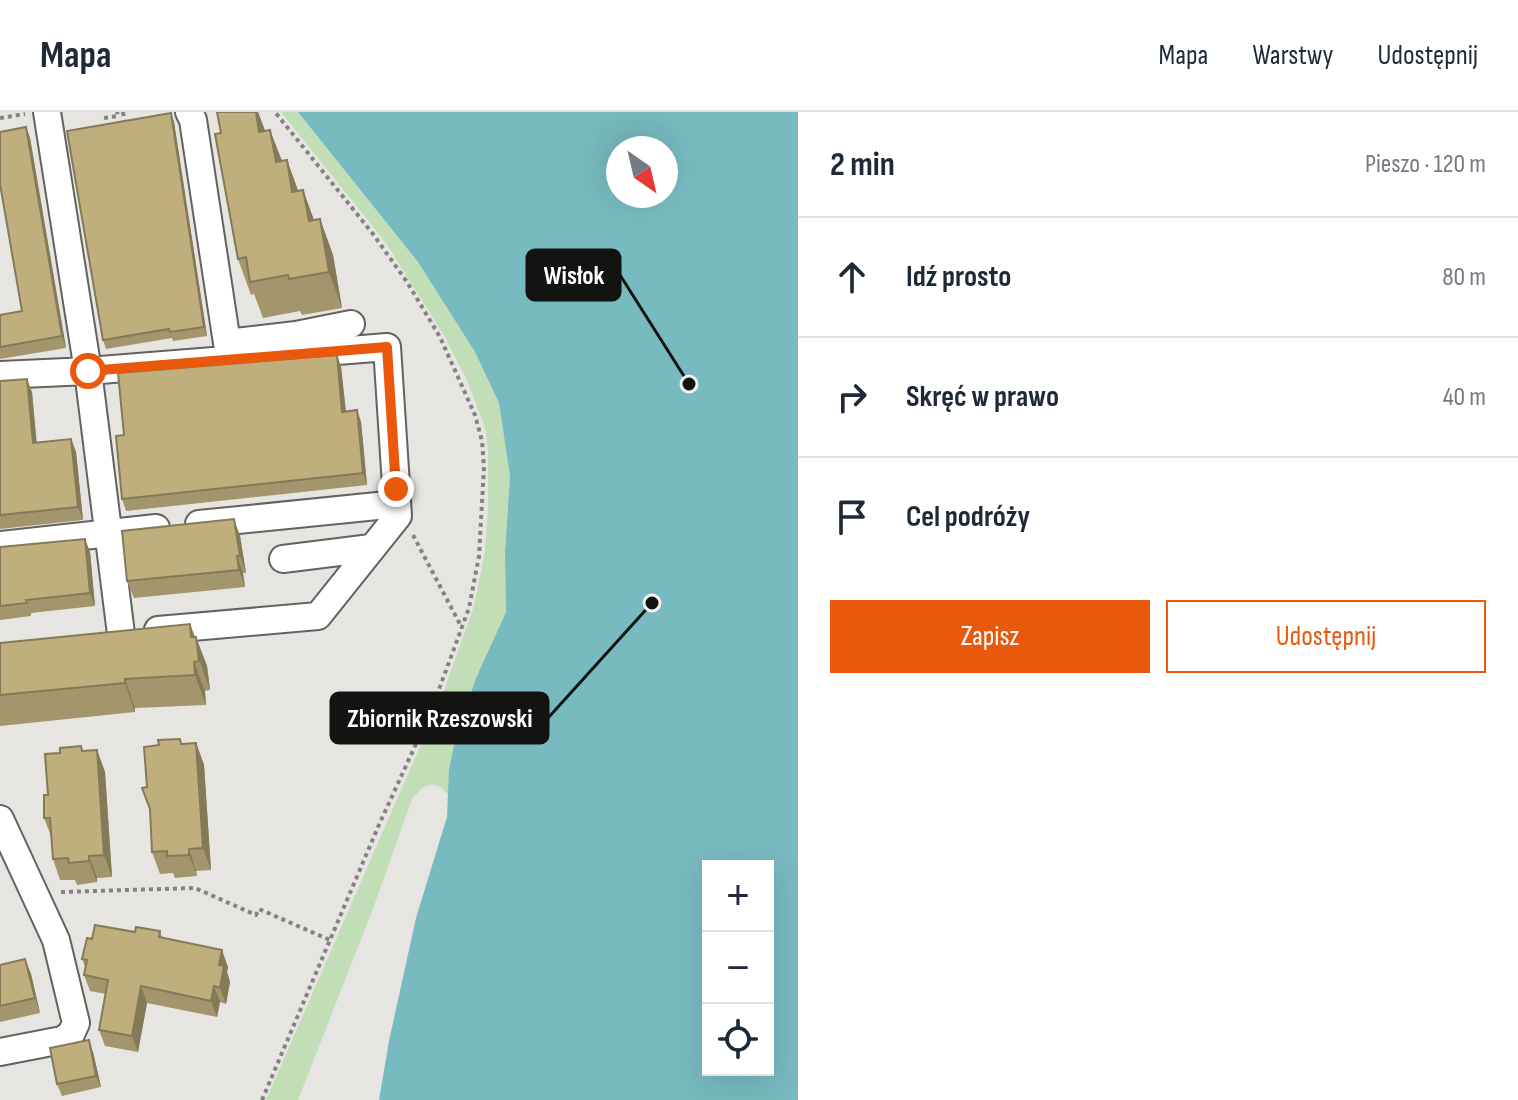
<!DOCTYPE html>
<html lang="pl">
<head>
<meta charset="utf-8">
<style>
	body { margin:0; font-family:"Sofia Sans Condensed",sans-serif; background:#f6f6f7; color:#1f2937 }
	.controls { position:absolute; right:24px; bottom:24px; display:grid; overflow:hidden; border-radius:0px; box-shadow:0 8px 32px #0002 }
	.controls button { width:72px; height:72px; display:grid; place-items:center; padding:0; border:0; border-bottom:2px solid #e0e1e3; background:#fff; color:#1f2937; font:40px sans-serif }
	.compass { position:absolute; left:606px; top:24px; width:72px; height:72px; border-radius:50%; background:#fff; box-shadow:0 8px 32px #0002; rotate:146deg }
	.stop { position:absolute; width:24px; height:24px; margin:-18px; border:6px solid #ea580c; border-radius:50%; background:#fff }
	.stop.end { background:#ea580c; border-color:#fff; box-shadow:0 2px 8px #0008 }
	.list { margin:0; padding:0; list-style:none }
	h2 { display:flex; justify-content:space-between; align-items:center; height:104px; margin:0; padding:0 32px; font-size:34px }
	h2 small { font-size:26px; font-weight:400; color:#747a83 }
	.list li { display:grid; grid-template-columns:52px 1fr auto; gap:24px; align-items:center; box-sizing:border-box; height:120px; padding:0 32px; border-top:2px solid #e0e1e3 }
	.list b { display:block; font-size:30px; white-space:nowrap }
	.list em { font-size:26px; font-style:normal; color:#747a83 }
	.actions { display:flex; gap:16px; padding:24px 32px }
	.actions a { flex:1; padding:18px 0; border:2px solid #ea580c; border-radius:0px; text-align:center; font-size:28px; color:#ea580c }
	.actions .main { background:#ea580c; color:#fff }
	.icon { flex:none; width:44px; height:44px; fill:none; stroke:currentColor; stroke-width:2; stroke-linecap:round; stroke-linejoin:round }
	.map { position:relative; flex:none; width:798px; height:988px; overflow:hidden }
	header { display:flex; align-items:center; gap:48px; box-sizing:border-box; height:112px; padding:0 40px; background:#fff; border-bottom:2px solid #e0e1e3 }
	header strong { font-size:38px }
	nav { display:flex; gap:44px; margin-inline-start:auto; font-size:28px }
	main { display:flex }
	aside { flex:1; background:#fff }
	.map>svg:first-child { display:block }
</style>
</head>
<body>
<header>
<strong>Mapa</strong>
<nav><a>Mapa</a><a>Warstwy</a><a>Udostępnij</a></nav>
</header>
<main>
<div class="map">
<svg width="798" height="988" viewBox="0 0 798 988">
	<rect width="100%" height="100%" fill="#e6e5e2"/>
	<path fill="#c1deb7" d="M 281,0 L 298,0 L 418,150 L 475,240 L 499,291 L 510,364 L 505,440 L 506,500 L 476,566 L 449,658 L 449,684 L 442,676 L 432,672 L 422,676 L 412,687 L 374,794 L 298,988 L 266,988 L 442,584 L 474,494 L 485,439 L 488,395 L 488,337 L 485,316 L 467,268 L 443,222 L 386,131 Z"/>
	<path fill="#77bac0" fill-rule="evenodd" d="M 298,0 L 798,0 L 798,988 L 379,988 L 389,929 L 416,806 L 447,705 L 449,658 L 454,633 L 476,566 L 506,500 L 505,440 L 510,364 L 499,291 L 475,240 L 418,150 ZM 618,36 L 666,36 L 666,84 L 618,84 ZM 708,754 L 768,754 L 768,958 L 708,958 Z"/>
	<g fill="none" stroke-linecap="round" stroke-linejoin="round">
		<defs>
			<path id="minor" d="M 47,0 L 88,259 L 387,235 L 398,404 L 318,504 L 158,518
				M 189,0 L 193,8 L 227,231 L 296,223 L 351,212
				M 0,263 L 88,259 L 121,522
				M 199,412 L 397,392
				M 0,433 L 156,416
				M 283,447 L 371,436
				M 0,707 L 56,828 L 76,911 L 71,922 L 62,928 L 0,940"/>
		</defs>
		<use href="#minor" stroke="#636260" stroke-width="30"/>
		<path stroke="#848381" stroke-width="4" stroke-dasharray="4 4" stroke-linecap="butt" d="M 123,0 L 125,13
			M 0,6 L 25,2
			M 104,6 L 118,4 L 117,0
			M 413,423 L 462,516
			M 61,780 L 195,776 L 256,803 L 259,797 L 330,828
			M 262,988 L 378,715 L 431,599 L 469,496 L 479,444 L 484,355 L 482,329 L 475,303 L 440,225 L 407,170 L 373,122 L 275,0"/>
		<use href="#minor" stroke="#fff" stroke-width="26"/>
	</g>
	<path fill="#a3966c" d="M 258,0 L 265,19 L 282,49 L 287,48 L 298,79 L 303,78 L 314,108 L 320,107 L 333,143 L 342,196 L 302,203 L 300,199 L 263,206 L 254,182 L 251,183 L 238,147 L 221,21 Z
		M 171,1 L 174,10 L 207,224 L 173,229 L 172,226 L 106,237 L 103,228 Z
		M 26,15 L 30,26 L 66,236 L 0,247 L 0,203 L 22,199 Z
		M 337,243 L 341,255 L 346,299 L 357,298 L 361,310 L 367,373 L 126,399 L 122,387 L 124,323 Z
		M 0,269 L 32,280 L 36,331 L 71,327 L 76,340 L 83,408 L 0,417 Z
		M 240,424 L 246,461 L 243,461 L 245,475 L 134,486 L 127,469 Z
		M 85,427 L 90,440 L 95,494 L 31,501 L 31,504 L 0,508 L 0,435 Z
		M 190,512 L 207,554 L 210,578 L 205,579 L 206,593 L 135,596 L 135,600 L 0,614 L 0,531 Z
		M 196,631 L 204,653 L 211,758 L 196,759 L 197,764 L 175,766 L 173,761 L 160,762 L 152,740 L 150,699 L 142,676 L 147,675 L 182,632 Z
		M 97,638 L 105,660 L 112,765 L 97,766 L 97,770 L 77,773 L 75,768 L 60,768 L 53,747 L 51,724 L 44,706 L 48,683 L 83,639 Z
		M 160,819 L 162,826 L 228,855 L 227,860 L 230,870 L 226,892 L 220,890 L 217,905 L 147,891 L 138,940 L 105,934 L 99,918 L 106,882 L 90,879 L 84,863 L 86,857 L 82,847 L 92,827 L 135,820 Z
		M 0,853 L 31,862 L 40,901 L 0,910 Z
		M 93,940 L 101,975 L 62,984 L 57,972 Z"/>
	<path fill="#857a58" d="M 256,0 L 258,0 L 267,24 L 259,20 Z
		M 171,1 L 174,10 L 207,224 L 204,215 Z
		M 26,15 L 30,26 L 66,236 L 62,224 Z
		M 270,18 L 284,54 L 276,50 Z
		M 287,48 L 300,84 L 292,80 Z
		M 303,78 L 316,114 L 309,109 Z
		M 320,107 L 333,143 L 342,196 L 329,160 Z
		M 337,243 L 341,255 L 347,311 L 342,300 Z
		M 27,267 L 32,280 L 38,344 L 33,331 Z
		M 357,298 L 361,310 L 367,373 L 363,361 Z
		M 71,327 L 76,340 L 83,408 L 78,395 Z
		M 234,407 L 240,424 L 246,461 L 240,444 Z
		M 85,427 L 90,440 L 95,494 L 90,481 Z
		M 237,444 L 243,461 L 245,475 L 239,458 Z
		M 190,512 L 197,533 L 196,525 L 207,554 L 210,578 L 191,525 Z
		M 194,550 L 205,579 L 206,593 L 195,563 Z
		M 125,567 L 135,596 L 135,600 L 125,571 Z
		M 196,631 L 204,653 L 211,758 L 203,736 Z
		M 97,638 L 105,660 L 112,765 L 104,743 Z
		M 189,737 L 196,759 L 197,764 L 189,743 Z
		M 89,744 L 97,766 L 97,770 L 89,749 Z
		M 222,838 L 228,855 L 227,860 L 230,870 L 226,892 L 220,876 L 219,853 Z
		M 25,847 L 31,862 L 40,901 L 35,886 Z
		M 141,874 L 147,891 L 138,940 L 132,924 Z
		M 214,874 L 220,890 L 217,905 L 211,889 Z
		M 89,928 L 93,940 L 101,975 L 96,964 Z"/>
	<path fill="#beaf7d" stroke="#857a58" stroke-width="2" d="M 217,0 L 256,0 L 259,20 L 270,18 L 276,50 L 287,48 L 292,80 L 303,78 L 309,109 L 320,107 L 329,160 L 289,167 L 288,163 L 250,170 L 246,145 L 238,147 L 215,22 L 221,21 Z
		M 171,1 L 204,215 L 170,220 L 169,217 L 103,228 L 67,19 Z
		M 26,15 L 62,224 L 0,235 L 0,203 L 22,199 L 0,72 L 0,20 Z
		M 337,243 L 342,300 L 357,298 L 363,361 L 122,387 L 116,324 L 124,323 L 118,261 Z
		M 27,267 L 33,331 L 71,327 L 78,395 L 0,403 L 0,269 Z
		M 234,407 L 240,444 L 237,444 L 239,458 L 127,469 L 122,419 Z
		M 85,427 L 90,481 L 26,488 L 27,491 L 0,494 L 0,435 Z
		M 190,512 L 191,525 L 196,525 L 199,549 L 194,550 L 195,563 L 125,567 L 125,571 L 0,583 L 0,531 Z
		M 180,627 L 181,632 L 196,631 L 203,736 L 189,737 L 189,743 L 167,744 L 167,739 L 152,740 L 150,697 L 142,676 L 147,675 L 144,635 L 159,633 L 158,628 Z
		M 81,634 L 82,639 L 97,638 L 104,743 L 89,744 L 89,749 L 69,751 L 68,746 L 53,747 L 50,706 L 44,706 L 44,683 L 48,683 L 45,642 L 60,641 L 60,636 Z
		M 95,813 L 135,820 L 136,815 L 160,819 L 159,825 L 222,838 L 219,853 L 224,854 L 220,876 L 214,874 L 211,889 L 141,874 L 132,924 L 99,918 L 108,868 L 84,863 L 87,848 L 82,847 L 87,826 L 92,827 Z
		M 25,847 L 35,886 L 0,894 L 0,853 Z
		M 89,928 L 96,964 L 57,972 L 50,936 Z"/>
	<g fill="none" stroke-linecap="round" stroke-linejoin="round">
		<path stroke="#ea580c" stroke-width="10" d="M 88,259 L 387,235 L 396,377"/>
	</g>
	<path fill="none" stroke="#131312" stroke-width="3" d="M689 272L620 163M652 491L548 606"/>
	<g fill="#131312" stroke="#f3f2ef" stroke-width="3">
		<circle cx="689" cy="272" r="8"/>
		<circle cx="652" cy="491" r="8"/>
	</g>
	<g fill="#131312" stroke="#131312" stroke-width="3">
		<rect x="527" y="138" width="93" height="50" rx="8"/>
		<rect x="331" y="581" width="217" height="50" rx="8"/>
	</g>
	<g font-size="26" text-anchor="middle" font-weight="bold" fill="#fff">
		<text x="574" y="172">Wisłok</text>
		<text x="440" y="615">Zbiornik Rzeszowski</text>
	</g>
</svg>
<div class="controls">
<button>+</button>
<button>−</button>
<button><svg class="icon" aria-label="locate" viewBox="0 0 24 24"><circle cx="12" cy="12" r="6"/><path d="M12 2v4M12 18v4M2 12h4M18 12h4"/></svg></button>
</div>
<svg class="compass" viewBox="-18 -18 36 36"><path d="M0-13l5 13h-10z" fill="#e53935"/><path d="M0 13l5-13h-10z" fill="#747a83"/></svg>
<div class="stop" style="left:88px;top:259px"></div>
<div class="stop end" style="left:396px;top:377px"></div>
</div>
<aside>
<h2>2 min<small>Pieszo · 120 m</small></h2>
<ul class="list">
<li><svg class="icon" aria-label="ahead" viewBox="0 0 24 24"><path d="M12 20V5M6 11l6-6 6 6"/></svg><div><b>Idź prosto</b></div><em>80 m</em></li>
<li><svg class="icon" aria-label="right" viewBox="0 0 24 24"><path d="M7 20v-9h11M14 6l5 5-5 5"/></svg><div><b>Skręć w prawo</b></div><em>40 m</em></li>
<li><svg class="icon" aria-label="arrive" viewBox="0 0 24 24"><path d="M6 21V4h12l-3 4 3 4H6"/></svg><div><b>Cel podróży</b></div></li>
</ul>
<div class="actions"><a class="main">Zapisz</a><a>Udostępnij</a></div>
</aside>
</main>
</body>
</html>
